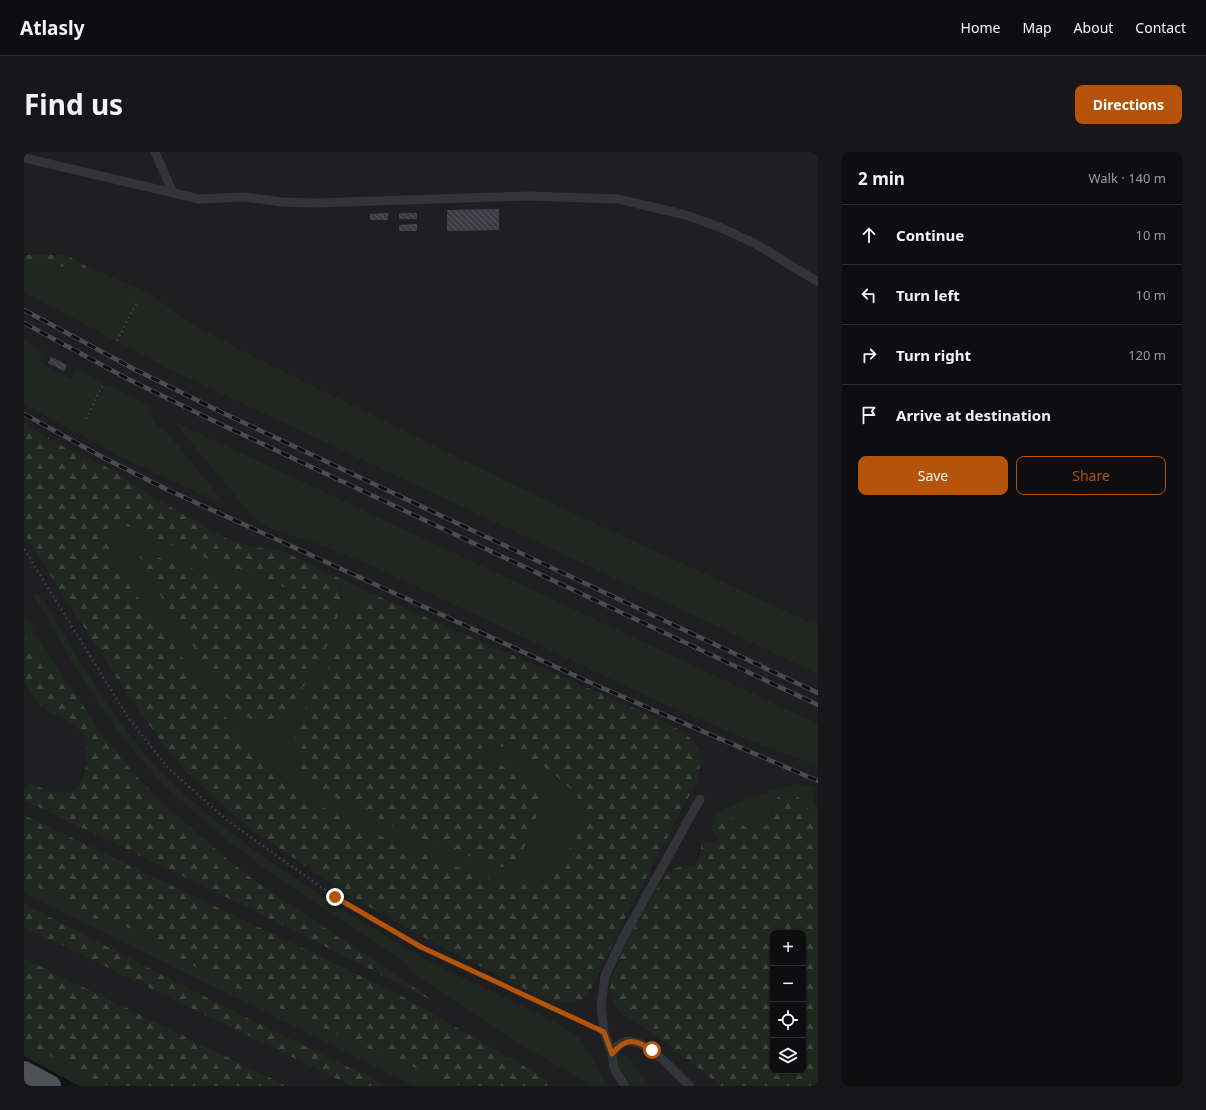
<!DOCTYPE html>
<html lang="en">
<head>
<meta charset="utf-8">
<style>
	body { margin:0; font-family:"Noto Sans",sans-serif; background:#171719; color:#f1f3f6 }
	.controls { position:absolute; right:12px; bottom:12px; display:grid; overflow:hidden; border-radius:8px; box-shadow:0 1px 3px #0004 }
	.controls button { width:36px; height:36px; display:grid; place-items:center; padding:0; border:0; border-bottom:1px solid #2e2e30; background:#0e0e10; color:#f1f3f6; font:20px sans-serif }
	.stop { position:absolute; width:12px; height:12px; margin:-9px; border:3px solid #b45309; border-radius:50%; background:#fff }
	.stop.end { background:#b45309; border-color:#fff; box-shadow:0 1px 4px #0008 }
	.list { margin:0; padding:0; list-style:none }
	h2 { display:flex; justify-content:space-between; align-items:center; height:52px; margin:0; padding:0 16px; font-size:17px }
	h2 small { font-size:13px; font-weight:400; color:#9b9c9f }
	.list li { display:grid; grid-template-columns:26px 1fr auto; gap:12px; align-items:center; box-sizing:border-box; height:60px; padding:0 16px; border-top:1px solid #2e2e30 }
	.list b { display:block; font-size:15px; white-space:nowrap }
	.list em { font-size:13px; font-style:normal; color:#9b9c9f }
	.actions { display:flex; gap:8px; padding:12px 16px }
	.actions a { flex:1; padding:9px 0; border:1px solid #b45309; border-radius:8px; text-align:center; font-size:14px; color:#b45309 }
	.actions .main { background:#b45309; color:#fff }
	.icon { flex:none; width:22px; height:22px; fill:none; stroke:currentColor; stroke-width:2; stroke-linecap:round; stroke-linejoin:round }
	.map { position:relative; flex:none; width:794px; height:934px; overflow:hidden; border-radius:8px }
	header { display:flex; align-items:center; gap:24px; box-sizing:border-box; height:56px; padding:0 20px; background:#0e0e10; border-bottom:1px solid #2e2e30 }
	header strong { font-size:19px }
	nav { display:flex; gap:22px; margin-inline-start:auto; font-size:14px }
	.intro { display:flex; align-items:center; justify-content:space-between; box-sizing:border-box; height:96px; padding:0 24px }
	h1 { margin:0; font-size:28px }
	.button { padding:10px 18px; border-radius:8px; background:#b45309; color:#fff; font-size:14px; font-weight:700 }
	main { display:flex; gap:24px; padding:0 24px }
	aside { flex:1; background:#0e0e10; border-radius:8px; box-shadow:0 1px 3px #0004 }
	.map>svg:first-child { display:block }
</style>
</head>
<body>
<header>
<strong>Atlasly</strong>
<nav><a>Home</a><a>Map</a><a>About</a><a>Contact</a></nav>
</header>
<div class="intro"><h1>Find us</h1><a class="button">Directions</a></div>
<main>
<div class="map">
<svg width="794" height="934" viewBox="0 0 794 934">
	<defs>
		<pattern id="forest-firs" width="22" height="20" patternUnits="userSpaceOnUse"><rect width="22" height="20" fill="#1f2720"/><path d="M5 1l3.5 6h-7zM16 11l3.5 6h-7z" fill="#3c443e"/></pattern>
		<pattern id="building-back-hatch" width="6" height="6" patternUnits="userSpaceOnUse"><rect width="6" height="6" fill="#3c3d42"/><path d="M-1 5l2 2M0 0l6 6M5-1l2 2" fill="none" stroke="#55565b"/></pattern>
	</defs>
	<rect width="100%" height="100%" fill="#131315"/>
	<path fill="#1f1f22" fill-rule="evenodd" d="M 0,0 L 794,0 L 794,934 L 263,934 L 0,806 ZM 749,781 L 779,781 L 779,919 L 749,919 Z"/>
	<path fill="#1f2720" d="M 0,111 L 43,115 L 66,116 L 111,135 L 129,144 L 171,174 L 238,209 L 525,350 L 794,474 L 794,522 L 141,215 L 95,190 L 114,151 L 112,150 L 92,189 L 0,140 Z
		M 0,188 L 19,199 L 14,209 L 47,227 L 53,217 L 79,231 L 61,267 L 63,268 L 82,232 L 128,255 L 127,262 L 130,270 L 145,283 L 204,355 L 95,304 L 0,252 Z
		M 149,269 L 794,572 L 794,614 L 727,589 L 644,554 L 355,417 L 297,393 L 244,376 L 230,366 Z
		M 89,373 L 106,375 L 123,381 L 142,391 L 262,436 L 258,445 L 122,401 L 116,404 L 118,415 L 195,536 L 269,551 C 290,519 329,466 315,426 L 347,441 L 334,450 L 324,467 L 312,502 L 281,558 L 271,583 L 283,627 L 316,648 L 396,686 L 518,643 L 511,631 L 479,614 L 460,613 L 451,606 L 460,592 L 482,595 L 524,617 L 551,641 L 560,659 L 552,688 L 523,727 L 505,733 L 472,729 L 392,700 L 314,664 L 268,636 L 245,614 L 205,569 L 95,419 L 81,387 L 83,378 Z
		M 9,442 L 14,442 L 21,450 C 59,515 96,581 151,634 C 163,646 178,657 192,668 C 253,718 321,759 389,800 C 425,821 464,837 502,856 C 520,865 539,872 554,886 C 570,901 572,919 585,934 L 570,934 L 497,893 L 383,816 L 385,813 C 283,745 162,674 90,574 C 59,532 35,486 9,442 Z
		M 0,463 L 43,530 C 30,518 3,500 0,481 C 0,476 0,469 0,463 Z
		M 774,632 L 794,636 L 791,637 L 788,649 L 794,658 L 794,668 L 788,663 L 777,648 L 758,641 C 755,644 752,646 750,650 C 749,654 750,658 749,662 C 743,681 728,681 716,669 L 692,681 L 694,686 L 688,679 C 688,674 688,670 690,666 C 700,652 757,635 774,632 Z
		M 0,730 L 41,746 L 71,767 L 86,769 L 113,779 L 186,824 L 306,880 L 436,934 L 390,934 L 0,741 Z
		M 0,890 L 84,934 L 55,934 L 0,904 Z
		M 598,902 L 606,905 L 625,934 L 608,934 L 595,915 L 594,907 Z"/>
	<path fill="url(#forest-firs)" fill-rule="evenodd" d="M 0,103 L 42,103 L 66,116 L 43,115 L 0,111 Z
		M 0,272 L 46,298 L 89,318 L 120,340 L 201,386 L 224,394 L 256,398 L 315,426 L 318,450 L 309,483 L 291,517 L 269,551 L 252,566 L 231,569 L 211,559 L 118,415 L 116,404 L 121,401 L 257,445 L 262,436 L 142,391 L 123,381 L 106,375 L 89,373 L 83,378 L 81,387 L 95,419 L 205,569 L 245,614 L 268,636 L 314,664 L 392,700 L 472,729 L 505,733 L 523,727 L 552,688 L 560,659 L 551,641 L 524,617 L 482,595 L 460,592 L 451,606 L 460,613 L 479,614 L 511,631 L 518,643 L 508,679 L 492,713 L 476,715 L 396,686 L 316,648 L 283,627 L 274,611 L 271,583 L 281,558 L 312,502 L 324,467 L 334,450 L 347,441 L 641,570 C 672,586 684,597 671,633 C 642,688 612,744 584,800 C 578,812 571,836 562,844 C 549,855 533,850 519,846 L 403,787 L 326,744 L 228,678 L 164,622 L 138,591 L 103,542 L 0,382 Z
		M 0,482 L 20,512 L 43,530 L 78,582 L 106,617 L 138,651 L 203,707 L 235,732 L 413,851 L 237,762 L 0,648 L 0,636 L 6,632 L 28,640 L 46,640 L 54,635 C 64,618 68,594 54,577 C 48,568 35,565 25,560 C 15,554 5,539 0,529 C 0,521 0,492 0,482 Z
		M 765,640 C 779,644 784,659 794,668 L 794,934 L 697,934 L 632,883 L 605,867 L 594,858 L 588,847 L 586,837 L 588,825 L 603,789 L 637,730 L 649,717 L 661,713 L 671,714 L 677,700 L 677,691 L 680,689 L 691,692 L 694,686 L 691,676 L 693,669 C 712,658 717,679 732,678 C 741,677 749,668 750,659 C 750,656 749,653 750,650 C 752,646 755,644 758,641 ZM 749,781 L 779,781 L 779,919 L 749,919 Z
		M 0,663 L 374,842 L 498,913 L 531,934 L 436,934 L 338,894 L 186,824 L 113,779 L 86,769 L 71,767 L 41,746 L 0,730 Z
		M 0,752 L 203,856 L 363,934 L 328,934 L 0,775 Z
		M 0,806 L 263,934 L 84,934 L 0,890 Z"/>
	<path fill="url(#building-back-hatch)" d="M 475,57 L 475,78 L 423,79 L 423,58 Z
		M 364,61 L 364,68 L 346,68 L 346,62 Z
		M 375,61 L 393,61 L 393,67 L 375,67 Z
		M 393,72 L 393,79 L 375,79 L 375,73 Z
		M 27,205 L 43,213 L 40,219 L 24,211 Z"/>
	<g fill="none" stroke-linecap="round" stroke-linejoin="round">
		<path stroke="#393b41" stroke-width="2.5" stroke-dasharray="2 3" stroke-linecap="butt" d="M 93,189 L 113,150
			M 62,267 L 80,231
			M 0,397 L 105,567 L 145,617 L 204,669 L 311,745 L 397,795 L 565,873"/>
		<path stroke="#33343a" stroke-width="9" d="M 131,0 L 149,41
			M 0,6 L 175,47 L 220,45 L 258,50 L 291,51 L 505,44 L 594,47 L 662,63 L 695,75 L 730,91 L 794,130
			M 588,902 L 580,880 L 577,854 L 581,824 L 599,786 L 676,647
			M 601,934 L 590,916 L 588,902 C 591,899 593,894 596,892 C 618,878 651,922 666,934"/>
		<path stroke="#4f5159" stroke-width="22" d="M 0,920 L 26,934"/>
		<defs>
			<path id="rail" d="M 0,158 L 110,217 L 199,261 L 794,541
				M 0,171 L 104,227 L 194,271 L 794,553
				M 0,262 L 80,306 L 142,337 L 576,535 L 794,629"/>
		</defs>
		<use href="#rail" stroke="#4a4c53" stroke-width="4.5"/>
		<use href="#rail" stroke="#0e0e0f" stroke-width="3" stroke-dasharray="9" stroke-linecap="butt"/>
	</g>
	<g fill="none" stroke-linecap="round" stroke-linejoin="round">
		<path stroke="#b45309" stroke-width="5" d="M 311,745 L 397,795 L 580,880 L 588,902 C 602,885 611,887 628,898"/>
	</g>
</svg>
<div class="controls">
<button>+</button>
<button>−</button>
<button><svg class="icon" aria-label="locate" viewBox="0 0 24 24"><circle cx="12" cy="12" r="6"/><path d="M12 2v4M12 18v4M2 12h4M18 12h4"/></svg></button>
<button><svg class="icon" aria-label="layers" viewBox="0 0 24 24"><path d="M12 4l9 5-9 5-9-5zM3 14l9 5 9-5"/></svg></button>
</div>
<div class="stop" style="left:628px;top:898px"></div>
<div class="stop end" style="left:311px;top:745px"></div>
</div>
<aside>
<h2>2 min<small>Walk · 140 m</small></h2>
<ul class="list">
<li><svg class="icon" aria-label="ahead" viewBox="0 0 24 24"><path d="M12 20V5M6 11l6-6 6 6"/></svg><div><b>Continue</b></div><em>10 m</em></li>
<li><svg class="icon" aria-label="left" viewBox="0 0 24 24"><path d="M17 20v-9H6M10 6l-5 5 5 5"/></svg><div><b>Turn left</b></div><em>10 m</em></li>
<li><svg class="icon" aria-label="right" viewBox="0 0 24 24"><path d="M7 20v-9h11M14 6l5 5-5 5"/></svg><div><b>Turn right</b></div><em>120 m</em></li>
<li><svg class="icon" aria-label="arrive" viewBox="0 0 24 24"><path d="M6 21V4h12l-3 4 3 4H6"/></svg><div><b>Arrive at destination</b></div></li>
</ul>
<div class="actions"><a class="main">Save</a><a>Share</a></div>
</aside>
</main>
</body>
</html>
